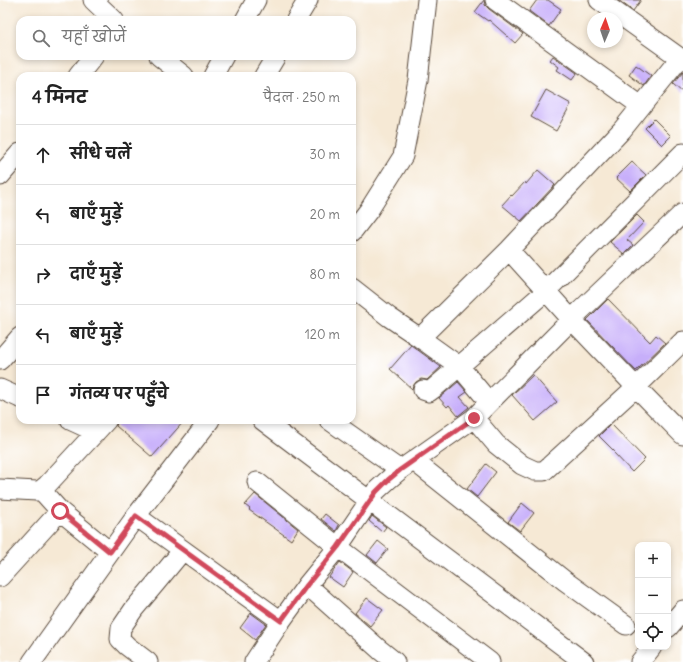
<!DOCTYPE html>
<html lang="hi">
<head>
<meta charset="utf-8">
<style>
	body { margin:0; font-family:Delius,"Playpen Sans Deva",sans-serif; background:#f2f2f2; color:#222 }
	.controls { position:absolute; right:12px; bottom:12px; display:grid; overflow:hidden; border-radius:8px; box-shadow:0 2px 6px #0003 }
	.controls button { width:36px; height:36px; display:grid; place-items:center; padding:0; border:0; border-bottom:1px solid #e0e0e0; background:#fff; color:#222; font:20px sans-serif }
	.compass { position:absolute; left:587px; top:12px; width:36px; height:36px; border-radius:50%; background:#fff; box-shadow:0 2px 6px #0003; rotate:2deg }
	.stop { position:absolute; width:12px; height:12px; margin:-9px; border:3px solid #d1495b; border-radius:50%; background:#fff }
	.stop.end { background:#d1495b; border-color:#fff; box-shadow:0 1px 4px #0008 }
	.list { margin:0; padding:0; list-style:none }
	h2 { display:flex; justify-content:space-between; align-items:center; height:52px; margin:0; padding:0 16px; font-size:17px }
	h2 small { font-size:13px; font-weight:400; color:#767676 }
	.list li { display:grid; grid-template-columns:26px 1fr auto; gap:12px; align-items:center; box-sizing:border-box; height:60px; padding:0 16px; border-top:1px solid #e0e0e0 }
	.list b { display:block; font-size:15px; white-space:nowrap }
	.list em { font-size:13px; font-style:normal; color:#767676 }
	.icon { flex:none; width:22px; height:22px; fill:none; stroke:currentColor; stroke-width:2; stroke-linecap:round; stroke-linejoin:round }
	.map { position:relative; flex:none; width:683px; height:662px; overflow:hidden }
	.search { position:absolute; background:#fff; box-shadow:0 2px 6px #0003; left:16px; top:16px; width:340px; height:44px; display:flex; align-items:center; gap:10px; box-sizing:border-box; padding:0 14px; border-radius:12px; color:#767676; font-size:15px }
	.panel { position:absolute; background:#fff; box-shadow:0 2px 6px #0003; left:16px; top:72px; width:340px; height:352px; border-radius:12px }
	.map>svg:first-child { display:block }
</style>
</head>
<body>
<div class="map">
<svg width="683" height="662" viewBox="0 0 683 662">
	<rect width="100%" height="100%" fill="#fff"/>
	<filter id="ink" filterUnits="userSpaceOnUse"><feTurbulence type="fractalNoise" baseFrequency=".025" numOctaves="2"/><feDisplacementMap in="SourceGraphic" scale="8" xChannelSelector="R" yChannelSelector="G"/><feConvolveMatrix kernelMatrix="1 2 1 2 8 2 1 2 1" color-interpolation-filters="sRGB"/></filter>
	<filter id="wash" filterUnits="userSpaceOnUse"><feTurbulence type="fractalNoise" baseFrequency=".012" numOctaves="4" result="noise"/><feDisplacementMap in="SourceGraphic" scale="16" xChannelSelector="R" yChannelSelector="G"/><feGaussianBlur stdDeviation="0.9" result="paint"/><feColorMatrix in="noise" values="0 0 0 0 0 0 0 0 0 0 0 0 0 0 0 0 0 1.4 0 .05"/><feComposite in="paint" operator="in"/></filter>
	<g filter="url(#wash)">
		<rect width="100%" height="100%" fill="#f6e9d5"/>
		<g id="blocks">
			<path fill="#c7affa" d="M 484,0 L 485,5 L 489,9 L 523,34 L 515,43 L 489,20 L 488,21 L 475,12 Z
				M 537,0 L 548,0 L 561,9 L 549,26 L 529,11 Z
				M 618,0 L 641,0 L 633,11 Z
				M 553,56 L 577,73 L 572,80 L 557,70 L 559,67 L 550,60 Z
				M 636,65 L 651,76 L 644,86 L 629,75 Z
				M 683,72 L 683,93 L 673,84 Z
				M 546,90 L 571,104 L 556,131 L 531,117 Z
				M 654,119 L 671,136 L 662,145 L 645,128 Z
				M 632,162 L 646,175 L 630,191 L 616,178 Z
				M 538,170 L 555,185 L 521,221 L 502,205 L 511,195 L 512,196 L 525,182 L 526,184 Z
				M 637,215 L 644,222 L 627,240 L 633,245 L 624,254 L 610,242 Z
				M 608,299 L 650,342 L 656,335 L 665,343 L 636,371 L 587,320 Z
				M 411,345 L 441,367 L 427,380 L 421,379 L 416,382 L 413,386 L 412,389 L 390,369 Z
				M 533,375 L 557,402 L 535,421 L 512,395 Z
				M 458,382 L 467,392 L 460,397 L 469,407 L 458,416 L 449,405 L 447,407 L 439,398 Z
				M 118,420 L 185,420 L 152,457 L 116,426 Z
				M 611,424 L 645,459 L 632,472 L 614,453 L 615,452 L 599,436 Z
				M 486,464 L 496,472 L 477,497 L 467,489 Z
				M 255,494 L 298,529 L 291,540 L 249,510 L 250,509 L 245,505 Z
				M 522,503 L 534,513 L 520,531 L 508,522 Z
				M 325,514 L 339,525 L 336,531 L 321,519 Z
				M 372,516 L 386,527 L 382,532 L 369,521 Z
				M 378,541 L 388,549 L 377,563 L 367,555 Z
				M 340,562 L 353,572 L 343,587 L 329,577 Z
				M 367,598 L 383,610 L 370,626 L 355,613 Z
				M 251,613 L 266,624 L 255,640 L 240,628 Z"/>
		</g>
	</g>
	<g filter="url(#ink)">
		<use href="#blocks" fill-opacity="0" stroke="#574739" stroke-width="1"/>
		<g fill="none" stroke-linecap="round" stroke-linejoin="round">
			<defs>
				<path id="minor" d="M 93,0 L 114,20
					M 495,0 L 641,106
					M 599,0 L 683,60
					M 245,20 L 256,0
					M 296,20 L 308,0
					M 159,56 L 184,76
					M 78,76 L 94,56
					M 213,76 L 224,56
					M 264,76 L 276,56
					M 0,176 L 20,153
					M 352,232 L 369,210 L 403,156 L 418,80 L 427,0
					M 509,250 L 572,320 L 636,387 L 683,435
					M 352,288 L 389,317 L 420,338 L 459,366 L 489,402
					M 420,338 L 509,250 L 622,130 L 680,58
					M 0,360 L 20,337
					M 0,389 L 20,398
					M 423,390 L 429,392 L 433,389 L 546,291 L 683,153
					M 474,418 L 496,444 L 522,465 L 535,471 L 544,471 L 636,387 L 683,341
					M 70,420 L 96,432
					M 262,420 L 584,662
					M 329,420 L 400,470
					M 414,461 L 565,581 L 626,625
					M 257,482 L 338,547 L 490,662
					M 0,489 L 37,491 L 41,490 L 47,485 L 107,420
					M 41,490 L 60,511 L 110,552
					M 136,516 L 281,621
					M 0,577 L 60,511
					M 307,585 L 380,650 L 395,662
					M 668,628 L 683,610
					M 32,662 L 136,516 L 210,420
					M 148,662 L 127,646 L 120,639 L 121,628 L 134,609 L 155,584 L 183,550
					M 254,662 L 281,621 L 307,585 L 338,547 L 376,491 L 388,480 L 400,470 L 474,418 L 581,310 L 683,213
					M 640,662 L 652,647"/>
			</defs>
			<use href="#minor" stroke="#574739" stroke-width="21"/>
			<use href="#minor" stroke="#fff" stroke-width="19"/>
		</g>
	</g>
	<g fill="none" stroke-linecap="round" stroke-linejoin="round" filter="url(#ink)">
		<path stroke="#d1495b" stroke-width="5" d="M 60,511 L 110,552 L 136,516 L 281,621 L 307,585 L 338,547 L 376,492 L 388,480 L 400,470 L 474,418"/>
	</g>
</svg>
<div class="controls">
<button>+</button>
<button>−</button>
<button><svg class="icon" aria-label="locate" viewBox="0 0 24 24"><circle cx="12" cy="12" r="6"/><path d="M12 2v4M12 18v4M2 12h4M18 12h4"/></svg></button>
</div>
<svg class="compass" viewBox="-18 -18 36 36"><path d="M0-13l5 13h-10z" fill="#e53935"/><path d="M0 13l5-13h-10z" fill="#767676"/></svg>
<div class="stop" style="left:60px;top:511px"></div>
<div class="stop end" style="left:474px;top:418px"></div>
<div class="search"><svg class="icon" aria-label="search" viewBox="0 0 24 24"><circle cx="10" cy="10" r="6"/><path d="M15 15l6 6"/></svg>यहाँ खोजें</div>
<section class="panel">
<h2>4 मिनट<small>पैदल · 250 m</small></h2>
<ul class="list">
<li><svg class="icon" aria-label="ahead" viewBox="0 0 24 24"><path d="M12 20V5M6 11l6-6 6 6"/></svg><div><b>सीधे चलें</b></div><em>30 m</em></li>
<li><svg class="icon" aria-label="left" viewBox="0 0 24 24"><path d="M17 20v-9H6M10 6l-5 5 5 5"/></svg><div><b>बाएँ मुड़ें</b></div><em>20 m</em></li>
<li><svg class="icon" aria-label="right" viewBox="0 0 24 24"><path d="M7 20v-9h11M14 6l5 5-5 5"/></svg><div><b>दाएँ मुड़ें</b></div><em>80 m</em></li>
<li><svg class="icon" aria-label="left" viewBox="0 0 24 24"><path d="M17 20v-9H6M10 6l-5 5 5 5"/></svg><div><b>बाएँ मुड़ें</b></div><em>120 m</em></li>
<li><svg class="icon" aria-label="arrive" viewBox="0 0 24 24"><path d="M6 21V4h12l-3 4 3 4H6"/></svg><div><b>गंतव्य पर पहुँचे</b></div></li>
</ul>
</section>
</div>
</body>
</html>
